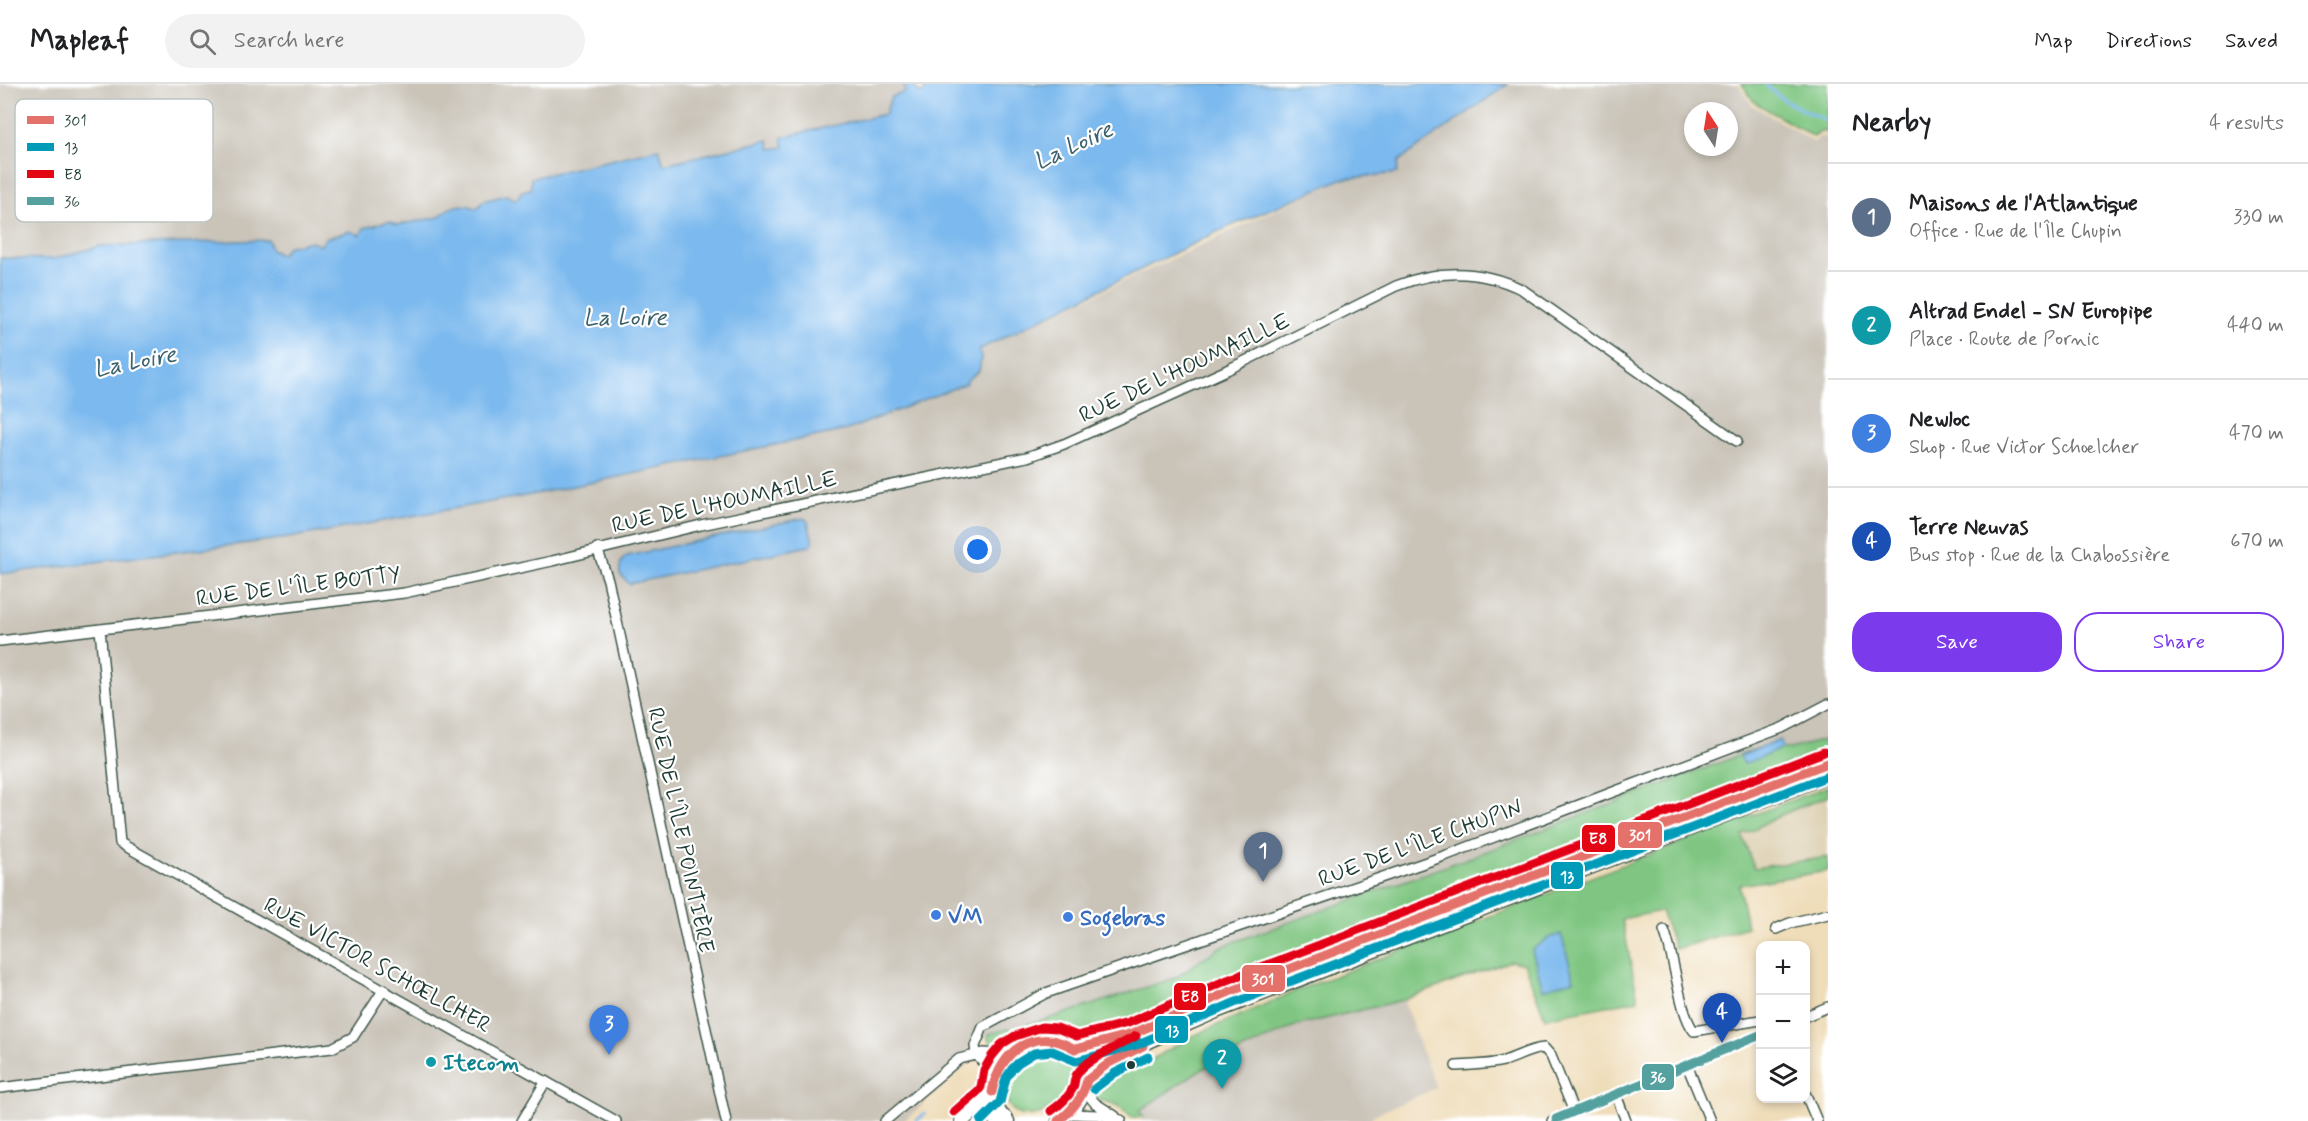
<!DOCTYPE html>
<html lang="en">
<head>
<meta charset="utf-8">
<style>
	body { margin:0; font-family:Mynerve,sans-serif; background:#f2f2f2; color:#202124 }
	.controls { position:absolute; right:18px; bottom:18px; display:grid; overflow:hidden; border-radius:12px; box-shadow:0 3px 9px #0003 }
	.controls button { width:54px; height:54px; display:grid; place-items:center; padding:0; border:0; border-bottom:2px solid #e0e0e0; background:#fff; color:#202124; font:30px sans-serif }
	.compass { position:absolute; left:1684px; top:18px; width:54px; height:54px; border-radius:50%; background:#fff; box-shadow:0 3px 9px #0003; rotate:348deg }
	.you { position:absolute; left:978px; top:466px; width:21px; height:21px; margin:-15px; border:4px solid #fff; border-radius:50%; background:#1a73e8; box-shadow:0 0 0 9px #1a73e833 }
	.badge { display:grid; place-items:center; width:39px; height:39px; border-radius:50%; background:#7c3aed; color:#fff; font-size:20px; font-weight:700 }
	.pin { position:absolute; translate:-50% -50px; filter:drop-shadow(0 2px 3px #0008) }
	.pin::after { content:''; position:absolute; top:32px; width:21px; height:18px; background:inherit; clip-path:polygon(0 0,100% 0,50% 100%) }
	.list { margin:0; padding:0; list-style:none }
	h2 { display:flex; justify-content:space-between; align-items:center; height:78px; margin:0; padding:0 24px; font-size:26px }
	h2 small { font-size:20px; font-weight:400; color:#757577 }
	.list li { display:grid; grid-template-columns:39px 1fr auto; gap:18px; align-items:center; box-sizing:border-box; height:108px; padding:0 24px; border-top:2px solid #e0e0e0 }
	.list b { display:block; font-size:22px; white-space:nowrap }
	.list p { margin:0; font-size:20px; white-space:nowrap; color:#757577 }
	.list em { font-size:20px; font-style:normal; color:#757577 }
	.actions { display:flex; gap:12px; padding:18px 24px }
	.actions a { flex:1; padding:14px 0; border:2px solid #7c3aed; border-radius:24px; text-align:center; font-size:21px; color:#7c3aed }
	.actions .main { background:#7c3aed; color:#fff }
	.icon { flex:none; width:33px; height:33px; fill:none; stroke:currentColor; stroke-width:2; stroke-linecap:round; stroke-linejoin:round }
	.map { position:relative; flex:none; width:1828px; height:1037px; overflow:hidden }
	header { display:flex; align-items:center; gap:36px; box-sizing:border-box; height:84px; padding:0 30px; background:#fff; border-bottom:2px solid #e0e0e0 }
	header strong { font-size:28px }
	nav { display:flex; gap:33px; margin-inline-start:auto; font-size:21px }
	.search { width:420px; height:54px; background:#f2f2f2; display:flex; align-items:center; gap:15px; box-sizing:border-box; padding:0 21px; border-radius:33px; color:#757577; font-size:22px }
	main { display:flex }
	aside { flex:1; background:#fff }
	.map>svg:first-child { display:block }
</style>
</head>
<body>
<header>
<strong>Mapleaf</strong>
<div class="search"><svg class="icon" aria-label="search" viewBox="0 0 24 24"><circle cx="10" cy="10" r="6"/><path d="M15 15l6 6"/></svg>Search here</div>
<nav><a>Map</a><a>Directions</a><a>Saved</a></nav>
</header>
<main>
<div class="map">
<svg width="1828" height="1037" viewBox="0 0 1828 1037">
	<rect width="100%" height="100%" fill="#fff"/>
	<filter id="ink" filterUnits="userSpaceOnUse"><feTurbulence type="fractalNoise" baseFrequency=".0167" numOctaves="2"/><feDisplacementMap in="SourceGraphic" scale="12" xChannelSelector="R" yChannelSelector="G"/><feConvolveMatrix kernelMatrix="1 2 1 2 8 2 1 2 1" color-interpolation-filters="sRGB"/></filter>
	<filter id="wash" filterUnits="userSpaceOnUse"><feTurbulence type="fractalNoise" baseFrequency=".008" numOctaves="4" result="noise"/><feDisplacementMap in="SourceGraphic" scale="24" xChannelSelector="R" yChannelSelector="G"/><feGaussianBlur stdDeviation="1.35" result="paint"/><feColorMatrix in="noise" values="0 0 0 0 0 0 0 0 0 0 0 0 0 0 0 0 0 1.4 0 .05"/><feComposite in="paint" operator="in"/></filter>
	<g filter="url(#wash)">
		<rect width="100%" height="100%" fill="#efddba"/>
		<path fill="#ddd0b2" d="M 1828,712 L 1828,773 L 1753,785 L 1742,751 L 1783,730 Z"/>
		<path fill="#c9c3b8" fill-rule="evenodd" d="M 0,0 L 912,0 L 905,2 L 906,8 L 891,13 L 885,30 L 782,53 L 784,63 L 771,65 L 769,56 L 663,80 L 659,65 L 531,94 L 531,105 L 516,116 L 478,125 L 445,125 L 439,133 L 397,141 L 281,171 L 270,166 L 268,156 L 101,162 L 53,175 L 0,174 Z
			M 1508,0 L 1738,0 L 1752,21 L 1814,58 L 1821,52 L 1828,54 L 1828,655 L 1790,665 L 1760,664 L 1474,772 L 1220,863 L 1175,894 L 1048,935 L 988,950 L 968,964 L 965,983 L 904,1037 L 0,1037 L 0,490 L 288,454 L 530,411 L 920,319 L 966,299 L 967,296 L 973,292 L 981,276 L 980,265 L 1341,95 L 1397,89 L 1399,77 ZM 1693,27 L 1729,27 L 1729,63 L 1693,63 Z
			M 1403,916 L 1436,1004 L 1372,1032 L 1374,1037 L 1141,1037 L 1143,1033 L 1139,1027 L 1200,986 L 1295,942 Z"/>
		<path fill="#80c682" stroke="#50825b" stroke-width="1.5" d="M 1742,0 L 1828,0 L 1828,49 L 1822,47 L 1814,53 L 1754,18 Z
			M 1828,655 L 1828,665 L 1369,840 L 1132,938 L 1070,953 L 1054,948 L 1035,949 L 1017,955 L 1000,964 L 994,963 L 988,955 L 988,950 L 1048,935 L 1175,894 L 1220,863 L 1474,772 L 1761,663 L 1790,665 Z
			M 1828,702 L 1828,712 L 1783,730 L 1742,751 L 1754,784 L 1828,773 L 1828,787 L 1739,801 L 1747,843 L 1675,865 L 1661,827 L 1622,835 L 1638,916 L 1545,934 L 1524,880 L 1511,877 L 1403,916 L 1295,942 L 1200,986 L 1139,1027 L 1144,1033 L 1132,1033 L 1117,1021 L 1100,1016 L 1093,1006 L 1096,994 L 1103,989 L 1148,978 L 1190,953 L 1298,906 Z
			M 1043,967 C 1101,964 1069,1037 1022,1031 C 1015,1029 1009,1023 1006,1016 C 996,991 1021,971 1043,967 Z"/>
		<path fill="#7bb9ee" stroke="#4d7b91" stroke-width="1.5" d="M 912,0 L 920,9 L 925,7 L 926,0 L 1508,0 L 1399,77 L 1397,89 L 1341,95 L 1215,149 L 980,265 L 981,275 L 979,287 L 967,296 L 967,299 L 847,346 L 530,411 L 288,454 L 0,490 L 0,174 L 53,175 L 100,162 L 268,156 L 271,166 L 281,171 L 287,163 L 311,157 L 320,162 L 326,154 L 350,147 L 360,151 L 364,144 L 389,137 L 397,141 L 439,133 C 449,121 464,118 477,125 L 483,117 L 507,111 L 516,116 L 522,107 L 531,105 L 531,94 L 659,65 L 664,80 L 769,56 L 771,65 L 784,63 L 782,53 L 885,30 L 891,13 L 905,8 L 904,2 Z
			M 804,434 L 808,438 L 813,458 L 809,462 L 629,500 L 620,490 C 620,482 619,477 627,472 Z
			M 1780,656 L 1783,664 L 1744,680 L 1740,672 Z
			M 1561,850 L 1574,896 L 1543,905 L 1532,866 L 1547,855 Z"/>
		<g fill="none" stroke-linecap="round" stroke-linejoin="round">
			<path stroke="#7bb9ee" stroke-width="3" d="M 1765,0 C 1782,19 1806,27 1828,37
				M 916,1037 L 925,1030"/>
		</g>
	</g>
	<g filter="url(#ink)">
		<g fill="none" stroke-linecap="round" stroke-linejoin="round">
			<defs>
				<path id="minor" d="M 597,464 L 608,496 L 726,1037
					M 100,545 L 120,759 L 616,1037
					M 0,557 L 404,509 L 552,477 L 701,441 L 1027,373 L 1064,360 L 1227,286 L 1396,202 C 1439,185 1481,185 1523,206 L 1737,357
					M 1776,845 L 1790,839 L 1828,830
					M 1664,846 C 1675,873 1679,929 1694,947 L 1760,936
					M 1806,932 L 1828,923
					M 976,970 L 975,962 L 983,943 L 1046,909 L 1447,771 L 1782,644 L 1828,620
					M 976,970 L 988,985 L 993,995
					M 1687,981 L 1710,1037
					M 1456,982 C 1472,981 1488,981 1504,977 C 1518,973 1529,965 1544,964 L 1551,972 L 1574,1028
					M 0,1004 L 332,964 L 353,953 L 384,905
					M 1085,1007 L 1095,1019 L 1115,1032
					M 1616,1011 L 1626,1037
					M 1806,1011 L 1817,1037
					M 1069,1030 L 1099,1031 L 1121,1036
					M 522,1037 L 546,997
					M 885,1037 L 959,975 L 984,969 L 1008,971
					M 1552,1037 L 1760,951"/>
				<path id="major" d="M 1075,965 L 1132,950 L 1229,908 L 1828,679
					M 1087,996 C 1123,964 1173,948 1216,928 L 1828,692
					M 1008,1037 C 958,992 1039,926 1077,968 C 1084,975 1087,983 1087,993 C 1088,1012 1073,1028 1058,1037"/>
				<path id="highway" d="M 962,1037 L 992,1008
					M 996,1037 L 1005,1034"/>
			</defs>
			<use href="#minor" stroke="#3e5548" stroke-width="12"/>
			<use href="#major" stroke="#3e5548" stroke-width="15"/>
			<use href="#highway" stroke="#3e5548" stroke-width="16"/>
			<use href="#minor" stroke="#fff" stroke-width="9"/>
			<use href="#major" stroke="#fff" stroke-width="12"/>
			<use href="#highway" stroke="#fff" stroke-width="14"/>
			<defs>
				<path id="bus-1" d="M 1075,965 L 1132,950 L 1229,908 L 1828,679
					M 1087,996 L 1109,979 L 1143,962
					M 992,1008 C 1000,966 1035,941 1075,965
					M 1058,1037 C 1073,1026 1083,1014 1087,996"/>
				<path id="bus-2" d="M 1094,1005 L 1115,989 L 1148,973
					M 981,1037 L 1000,1018 L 1006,994 L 1012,985 L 1018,979 L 1034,969 L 1052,967 L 1076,977 L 1136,961 L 1234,919 L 1828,692"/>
				<path id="bus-3" d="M 1051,1027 C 1060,1021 1068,1014 1073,1004 C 1075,999 1074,994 1077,990 C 1086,975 1121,961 1136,952
					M 954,1028 L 978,1007 L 981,1003 L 984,986 L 992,972 L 1002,960 L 1015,952 L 1042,943 L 1057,944 L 1077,952 L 1128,939 L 1225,897 L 1824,668"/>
				<path id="bus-4" d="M 1556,1035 L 1760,951"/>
			</defs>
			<use href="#bus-1" stroke="#fff" stroke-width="14"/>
			<use href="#bus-2" stroke="#fff" stroke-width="14"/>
			<use href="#bus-3" stroke="#fff" stroke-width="14"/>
			<use href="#bus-4" stroke="#fff" stroke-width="14"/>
			<use href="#bus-1" stroke="#e4726a" stroke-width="9"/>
			<use href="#bus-2" stroke="#009bb9" stroke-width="9"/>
			<use href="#bus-3" stroke="#e30613" stroke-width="9"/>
			<use href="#bus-4" stroke="#54a1a0" stroke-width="9"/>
		</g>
	</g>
	<g fill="#3f7fe0" stroke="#fff" stroke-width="2">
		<circle cx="936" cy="831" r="6"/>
		<circle cx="1068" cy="833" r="6"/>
	</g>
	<circle fill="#0f9aa8" stroke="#fff" stroke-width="2" cx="431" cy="978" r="6"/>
	<circle fill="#1f3d34" stroke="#fff" stroke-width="2" cx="1131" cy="981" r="5"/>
	<g text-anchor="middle" stroke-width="4.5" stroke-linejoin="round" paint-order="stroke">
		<g font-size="22" fill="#1f3d34" stroke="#fff">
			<text transform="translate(1184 283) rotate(-25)" y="8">RUE DE L'HOUMAILLE</text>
			<text transform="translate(724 417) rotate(-12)" y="8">RUE DE L'HOUMAILLE</text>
			<text transform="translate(298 501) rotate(-7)" y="8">RUE DE L'ÎLE BOTTY</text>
			<text transform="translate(682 746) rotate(78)" y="8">RUE DE L'ÎLE POINTIÈRE</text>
			<text transform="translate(1420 758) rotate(-20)" y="8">RUE DE L'ÎLE CHUPIN</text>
			<text transform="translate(378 880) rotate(29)" y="8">RUE VICTOR SCHŒLCHER</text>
		</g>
		<g font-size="22" font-weight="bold" fill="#366cbe" stroke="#fff" text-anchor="start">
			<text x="948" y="839">VM</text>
			<text x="1080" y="841">Sogebras</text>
		</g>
		<g font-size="22" font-weight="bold" fill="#0d838f" stroke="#fff" text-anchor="start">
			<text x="443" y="986">Itecom</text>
		</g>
		<g font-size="24" font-style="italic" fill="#3b626c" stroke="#fff">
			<text transform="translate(1073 61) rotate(-25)" y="8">La Loire</text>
			<text x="625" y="241">La Loire</text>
			<text transform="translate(135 277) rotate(-11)" y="8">La Loire</text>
		</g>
	</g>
	<rect x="15" y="15" width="198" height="123" rx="9" fill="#fff" stroke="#bcc5c2" stroke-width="1.5"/>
	<rect x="27" y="32" width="27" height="8" fill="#e4726a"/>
	<rect x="27" y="59" width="27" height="8" fill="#009bb9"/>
	<rect x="27" y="86" width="27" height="8" fill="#e30613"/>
	<rect x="27" y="113" width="27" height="8" fill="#54a1a0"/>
	<g font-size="16" fill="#1f3d34">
		<text x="64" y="42">301</text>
		<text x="64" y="69">13</text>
		<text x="64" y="96">E8</text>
		<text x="64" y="123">36</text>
	</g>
	<g stroke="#fff" stroke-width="2">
		<rect x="1617" y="737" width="46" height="28" rx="6" fill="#e4726a"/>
		<rect x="1581" y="740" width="35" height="29" rx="6" fill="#e30613"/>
		<rect x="1550" y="777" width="34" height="29" rx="6" fill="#009bb9"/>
		<rect x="1241" y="880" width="45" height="29" rx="6" fill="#e4726a"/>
		<rect x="1173" y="898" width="34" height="29" rx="6" fill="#e30613"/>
		<rect x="1154" y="931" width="35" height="29" rx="6" fill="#009bb9"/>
		<rect x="1641" y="979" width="34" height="28" rx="6" fill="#54a1a0"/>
	</g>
	<g font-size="16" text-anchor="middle" font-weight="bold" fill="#fff">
		<text x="1640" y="757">301</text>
		<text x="1598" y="760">E8</text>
		<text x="1567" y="798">13</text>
		<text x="1263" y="901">301</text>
		<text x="1190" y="918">E8</text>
		<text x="1172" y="952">13</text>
		<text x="1658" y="999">36</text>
	</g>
</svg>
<div class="controls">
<button>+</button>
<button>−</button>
<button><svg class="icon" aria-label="layers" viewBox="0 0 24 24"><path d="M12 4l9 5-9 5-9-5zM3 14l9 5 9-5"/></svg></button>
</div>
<svg class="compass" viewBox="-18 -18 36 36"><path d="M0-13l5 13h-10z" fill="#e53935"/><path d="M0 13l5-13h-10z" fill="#757577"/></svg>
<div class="you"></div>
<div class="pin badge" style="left:1263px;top:798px;background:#5c6f8a">1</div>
<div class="pin badge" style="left:1222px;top:1005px;background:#0f9aa8">2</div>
<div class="pin badge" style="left:609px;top:971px;background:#3f7fe0">3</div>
<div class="pin badge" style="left:1722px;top:959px;background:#1a4fb4">4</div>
</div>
<aside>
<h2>Nearby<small>4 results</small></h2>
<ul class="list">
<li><span class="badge" style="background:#5c6f8a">1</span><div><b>Maisons de l'Atlantique</b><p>Office · Rue de l'Île Chupin</p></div><em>330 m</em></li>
<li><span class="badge" style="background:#0f9aa8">2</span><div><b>Altrad Endel - SN Europipe</b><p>Place · Route de Pornic</p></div><em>440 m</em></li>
<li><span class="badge" style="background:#3f7fe0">3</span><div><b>Newloc</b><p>Shop · Rue Victor Schœlcher</p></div><em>470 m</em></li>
<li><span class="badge" style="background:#1a4fb4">4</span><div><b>Terre Neuvas</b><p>Bus stop · Rue de la Chabossière</p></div><em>670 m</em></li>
</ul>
<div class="actions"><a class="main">Save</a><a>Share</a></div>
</aside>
</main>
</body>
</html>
